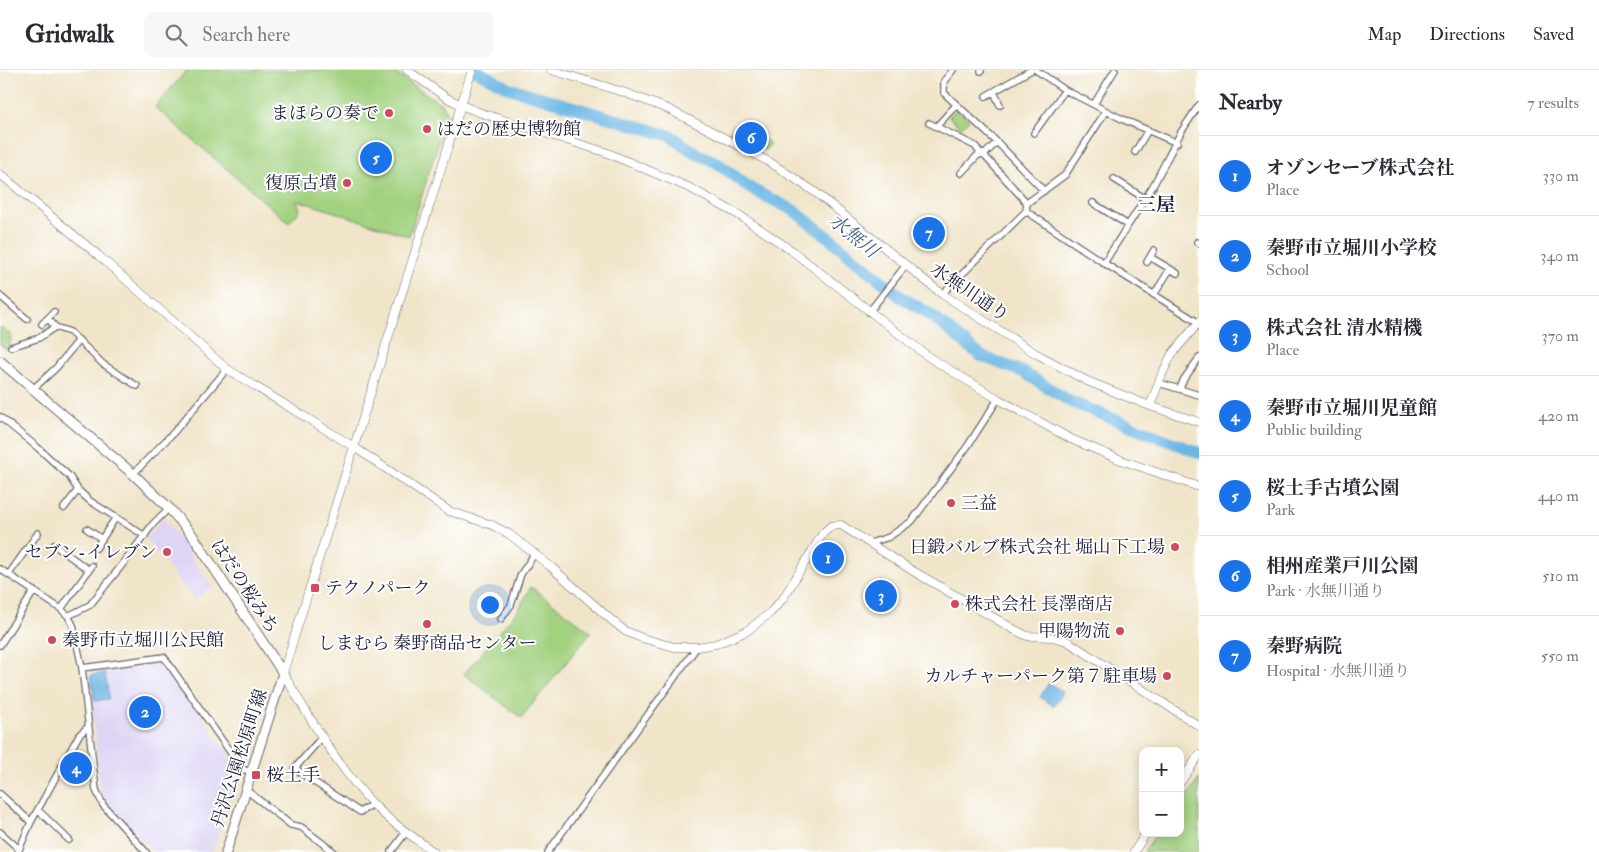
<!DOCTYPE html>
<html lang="en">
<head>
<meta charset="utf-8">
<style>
	body { margin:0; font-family:"IM FELL Double Pica","Noto Serif JP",serif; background:#f7f7f7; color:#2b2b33 }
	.controls { position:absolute; right:15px; bottom:15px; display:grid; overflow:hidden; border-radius:10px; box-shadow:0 2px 12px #0003 }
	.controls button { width:45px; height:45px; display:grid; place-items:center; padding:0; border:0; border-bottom:1px solid #e1e1e2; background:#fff; color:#2b2b33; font:25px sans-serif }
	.you { position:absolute; left:489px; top:534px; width:18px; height:18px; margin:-12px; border:4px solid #fff; border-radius:50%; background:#1a73e8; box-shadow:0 0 0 8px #1a73e833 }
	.badge { display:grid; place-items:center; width:32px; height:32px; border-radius:50%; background:#1a73e8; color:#fff; font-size:16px; font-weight:700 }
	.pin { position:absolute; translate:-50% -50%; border:2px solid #fff; box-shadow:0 1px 5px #0006 }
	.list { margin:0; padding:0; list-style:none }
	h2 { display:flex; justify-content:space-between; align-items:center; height:65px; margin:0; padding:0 20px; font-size:21px }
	h2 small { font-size:16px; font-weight:400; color:#7c7c81 }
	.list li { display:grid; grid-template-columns:32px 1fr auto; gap:15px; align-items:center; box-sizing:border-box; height:80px; padding:0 20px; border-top:1px solid #e1e1e2 }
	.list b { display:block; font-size:19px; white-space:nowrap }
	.list p { margin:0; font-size:16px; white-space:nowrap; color:#7c7c81 }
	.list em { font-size:16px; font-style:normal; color:#7c7c81 }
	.icon { flex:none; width:28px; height:28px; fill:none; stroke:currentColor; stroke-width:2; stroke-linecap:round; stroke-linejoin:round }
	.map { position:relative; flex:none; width:1199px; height:782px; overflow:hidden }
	header { display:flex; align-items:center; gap:30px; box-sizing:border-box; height:70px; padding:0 25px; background:#fff; border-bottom:1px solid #e1e1e2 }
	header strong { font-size:24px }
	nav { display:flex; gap:28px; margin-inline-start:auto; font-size:18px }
	.search { width:350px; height:45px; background:#f7f7f7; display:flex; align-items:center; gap:12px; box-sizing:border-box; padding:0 18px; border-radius:10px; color:#7c7c81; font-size:19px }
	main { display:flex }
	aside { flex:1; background:#fff }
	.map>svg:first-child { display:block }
</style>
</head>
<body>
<header>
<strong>Gridwalk</strong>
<div class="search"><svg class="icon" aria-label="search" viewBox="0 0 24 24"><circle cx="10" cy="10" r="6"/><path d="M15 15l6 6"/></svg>Search here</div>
<nav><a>Map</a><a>Directions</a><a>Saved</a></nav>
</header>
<main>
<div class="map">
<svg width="1199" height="782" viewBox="0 0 1199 782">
	<rect width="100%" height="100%" fill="#fff"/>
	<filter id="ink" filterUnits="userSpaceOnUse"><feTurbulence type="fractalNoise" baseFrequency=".02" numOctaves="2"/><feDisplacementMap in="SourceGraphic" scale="10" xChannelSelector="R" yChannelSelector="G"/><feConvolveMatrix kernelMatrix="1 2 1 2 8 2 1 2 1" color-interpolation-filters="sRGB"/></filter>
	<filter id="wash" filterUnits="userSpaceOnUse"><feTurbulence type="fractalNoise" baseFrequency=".0096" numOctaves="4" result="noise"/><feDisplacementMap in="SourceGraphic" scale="20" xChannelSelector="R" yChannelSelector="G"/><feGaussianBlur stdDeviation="1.12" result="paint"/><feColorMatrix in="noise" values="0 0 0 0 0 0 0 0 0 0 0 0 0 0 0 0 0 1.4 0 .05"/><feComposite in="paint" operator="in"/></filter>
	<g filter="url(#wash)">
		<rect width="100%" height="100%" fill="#f0e5c9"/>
		<path fill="#ded5f5" d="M 163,449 L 176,464 L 212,517 L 194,530 L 146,469 L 158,455 L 157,453 Z
			M 165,592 L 238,700 L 213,782 L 154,782 L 128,758 L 101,723 L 89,606 L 94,602 Z"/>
		<path fill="#a2d17f" stroke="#627a5d" d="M 187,0 L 390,0 L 443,35 L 447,45 L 409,166 L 297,130 L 300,140 L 289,153 L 155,37 Z
			M 955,40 L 958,40 L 969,50 L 961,58 L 949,47 Z
			M 742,52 L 770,74 L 766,79 L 763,80 L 729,62 L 737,53 Z
			M 0,257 L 11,265 L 10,276 L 6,279 L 0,274 Z
			M 531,517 L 591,562 L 521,648 L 464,604 L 518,540 Z
			M 1199,709 L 1199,782 L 1144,782 L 1157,763 L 1180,763 L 1180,730 L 1183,726 L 1186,728 Z"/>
		<path fill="#6bb7e4" stroke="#466c90" d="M 105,603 L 109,629 L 95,631 L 91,605 Z
			M 1049,613 L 1063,622 L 1054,636 L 1040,627 Z"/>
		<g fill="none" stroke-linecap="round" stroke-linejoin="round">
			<path stroke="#6bb7e4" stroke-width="12" d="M 475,0 L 509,18 L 671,66 L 697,84 L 716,92 L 751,119 L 793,140 L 832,170 L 901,227 L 928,243 L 981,286 L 1023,302 L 1071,332 L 1199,383"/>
		</g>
	</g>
	<g filter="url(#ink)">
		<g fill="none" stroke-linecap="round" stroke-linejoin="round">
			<defs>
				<path id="minor" d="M 953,0 L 944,11 L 944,23 L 997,72 L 1044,121
					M 981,0 L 981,1
					M 1036,0 L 1065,20 L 1122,49 L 1177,73
					M 994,22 L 1000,35
					M 986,26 L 1031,0
					M 1094,34 L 1115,0
					M 929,53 L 975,76 L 981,84
					M 937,56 L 956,35
					M 1034,63 L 1065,20
					M 1135,82 L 1148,60
					M 983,84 L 1027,133
					M 961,103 L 977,86 L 986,83 L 997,72
					M 1114,109 L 1144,128
					M 1093,133 L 1128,155
					M 1026,141 L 1104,193 L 1199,253
					M 1197,172 L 1199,173
					M 1150,187 L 1177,203
					M 1147,192 L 1154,180
					M 1104,193 L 1153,116 L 1181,62 L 1199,35
					M 942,224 L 1026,141 L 1027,133 L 1065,105 L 1106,41
					M 1154,225 L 1170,199
					M 0,226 L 27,249
					M 869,242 L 906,195
					M 48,248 L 55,257 L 70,262 L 103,294 L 137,316
					M 42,254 L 54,242
					M 11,277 L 39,268 L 55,257
					M 1159,313 L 1199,325
					M 1180,318 L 1184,309 L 1199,288
					M 33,319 L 56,298 L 79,270
					M 0,347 L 37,377 L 69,406 L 78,420 L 90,431 L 145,466
					M 133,404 L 174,362 L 227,299
					M 64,438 L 78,420
					M 87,459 L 102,469
					M 870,473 L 889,467 L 912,451 L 967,377 L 998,329
					M 54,475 L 89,500
					M 96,478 L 116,447
					M 0,499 L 61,539 L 68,546 L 73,555 L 82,598 L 96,720 L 103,735 L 146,782
					M 9,504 L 38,463
					M 61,539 L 92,496
					M 68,546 L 90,535 L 126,490 L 153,454 L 169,438
					M 501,549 L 511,535 L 521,504 L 535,483
					M 0,575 L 34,521
					M 82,598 L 164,587 L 242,699 L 251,702
					M 322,667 L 295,698 L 308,708 L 360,742 L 373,734
					M 246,720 L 291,755 L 301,757 L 334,782
					M 0,724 L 31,752
					M 38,740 L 69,770
					M 0,762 L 19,779
					M 18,782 L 31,752 L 79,665 L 88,657
					M 391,782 L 406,762
					M 548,782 L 697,577"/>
				<path id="tertiary" d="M 407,0 L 447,28 L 461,35 L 481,43 L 605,82 L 690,118 L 739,145 L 791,180 L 930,288 L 998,329 L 1071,369 L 1121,390 L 1199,417
					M 551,0 L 623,22 L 668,39 L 715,63 L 771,93 L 815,122 L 942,224 L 1035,283 L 1087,311 L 1150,336 L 1199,352
					M 0,104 L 98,185 L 227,299 L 354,377 L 449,441 L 492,455 L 509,464 L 550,496 L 609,548 L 625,561 L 642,568 L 674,577 L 697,577 L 716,574 L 747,561 L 771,542 L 784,527 L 823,463 L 831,456 L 841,455 L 913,501 L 1015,560 L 1027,566 L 1052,567 L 1067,571 L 1199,656
					M 1150,336 L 1162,304 L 1172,284 L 1199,252
					M 1180,713 L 1199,685
					M 434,782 C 415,768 394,755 377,738 C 340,701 309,647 283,603 L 472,0
					M 1134,782 L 1146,763"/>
				<path id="secondary" d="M 0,291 L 133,404 L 169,438 L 193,466 L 283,603 L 226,782"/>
			</defs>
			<use href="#minor" stroke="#6a666d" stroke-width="8"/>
			<use href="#tertiary" stroke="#6a666d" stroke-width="9"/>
			<use href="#secondary" stroke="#6a666d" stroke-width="11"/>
			<use href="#minor" stroke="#fff" stroke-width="5.5"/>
			<use href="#tertiary" stroke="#fff" stroke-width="8"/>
			<use href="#secondary" stroke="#fff" stroke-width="9"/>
		</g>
	</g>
	<g fill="#d1495b" stroke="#fff" stroke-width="2">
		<circle cx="389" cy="43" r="5"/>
		<circle cx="427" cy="59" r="5"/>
		<circle cx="347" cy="113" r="5"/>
		<circle cx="951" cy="433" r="5"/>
		<circle cx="1175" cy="477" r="5"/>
		<circle cx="167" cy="482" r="5"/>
		<rect x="310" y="513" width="10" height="10" rx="2.5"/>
		<circle cx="955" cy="534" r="5"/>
		<circle cx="427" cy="554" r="5"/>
		<circle cx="1120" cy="561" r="5"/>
		<circle cx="52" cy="570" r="5"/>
		<circle cx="1167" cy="606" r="5"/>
		<rect x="251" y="700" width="10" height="10" rx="2.5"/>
	</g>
	<g text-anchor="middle" stroke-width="4" stroke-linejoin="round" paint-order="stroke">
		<g font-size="18" fill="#22223b" stroke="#fff" text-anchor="end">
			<text x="379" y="49">まほらの奏で</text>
			<text x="437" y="65" text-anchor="start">はだの歴史博物館</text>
			<text x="337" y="119">復原古墳</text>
			<text x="961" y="439" text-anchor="start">三益</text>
			<text x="1165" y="483">日鍛バルブ株式会社 堀山下工場</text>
			<text x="157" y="488">セブン-イレブン</text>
			<text x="325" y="524" text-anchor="start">テクノパーク</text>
			<text x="965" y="540" text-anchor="start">株式会社 長澤商店</text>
			<text x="1110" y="567">甲陽物流</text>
			<text x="62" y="576" text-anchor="start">秦野市立堀川公民館</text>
			<text x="427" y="579" text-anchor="middle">しまむら 秦野商品センター</text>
			<text x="1157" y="612">カルチャーパーク第７駐車場</text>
			<text x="266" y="711" text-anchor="start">桜土手</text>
		</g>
		<g font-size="18" fill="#22223b" stroke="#fff">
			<text transform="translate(970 222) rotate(34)" y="6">水無川通り</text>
			<text transform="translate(245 516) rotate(57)" y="6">はだの桜みち</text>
			<text transform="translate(239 688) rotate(-72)" y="6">丹沢公園松原町線</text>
		</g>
		<g font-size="19" font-weight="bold" fill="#22223b" stroke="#fff">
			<text x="1156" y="141">三屋</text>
		</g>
		<g font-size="19" font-style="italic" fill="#3f5e7f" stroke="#fff">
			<text transform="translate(854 165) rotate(39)" y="7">水無川</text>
		</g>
	</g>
</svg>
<div class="controls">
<button>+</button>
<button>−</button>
</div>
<div class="you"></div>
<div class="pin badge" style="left:828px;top:488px">1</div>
<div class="pin badge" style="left:145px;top:642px">2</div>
<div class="pin badge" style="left:881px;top:526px">3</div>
<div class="pin badge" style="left:76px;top:698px">4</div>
<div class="pin badge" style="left:376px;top:88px">5</div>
<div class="pin badge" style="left:751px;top:68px">6</div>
<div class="pin badge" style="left:929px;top:163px">7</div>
</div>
<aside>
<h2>Nearby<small>7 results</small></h2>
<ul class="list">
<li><span class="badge">1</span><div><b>オゾンセーブ株式会社</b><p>Place</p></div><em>330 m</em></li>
<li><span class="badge">2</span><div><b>秦野市立堀川小学校</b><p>School</p></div><em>340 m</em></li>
<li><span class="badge">3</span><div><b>株式会社 清水精機</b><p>Place</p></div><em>370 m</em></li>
<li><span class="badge">4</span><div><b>秦野市立堀川児童館</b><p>Public building</p></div><em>420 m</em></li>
<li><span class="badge">5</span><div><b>桜土手古墳公園</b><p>Park</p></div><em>440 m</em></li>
<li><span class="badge">6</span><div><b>相州産業戸川公園</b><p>Park · 水無川通り</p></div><em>510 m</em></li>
<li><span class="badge">7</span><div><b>秦野病院</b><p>Hospital · 水無川通り</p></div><em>550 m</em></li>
</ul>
</aside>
</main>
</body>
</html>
